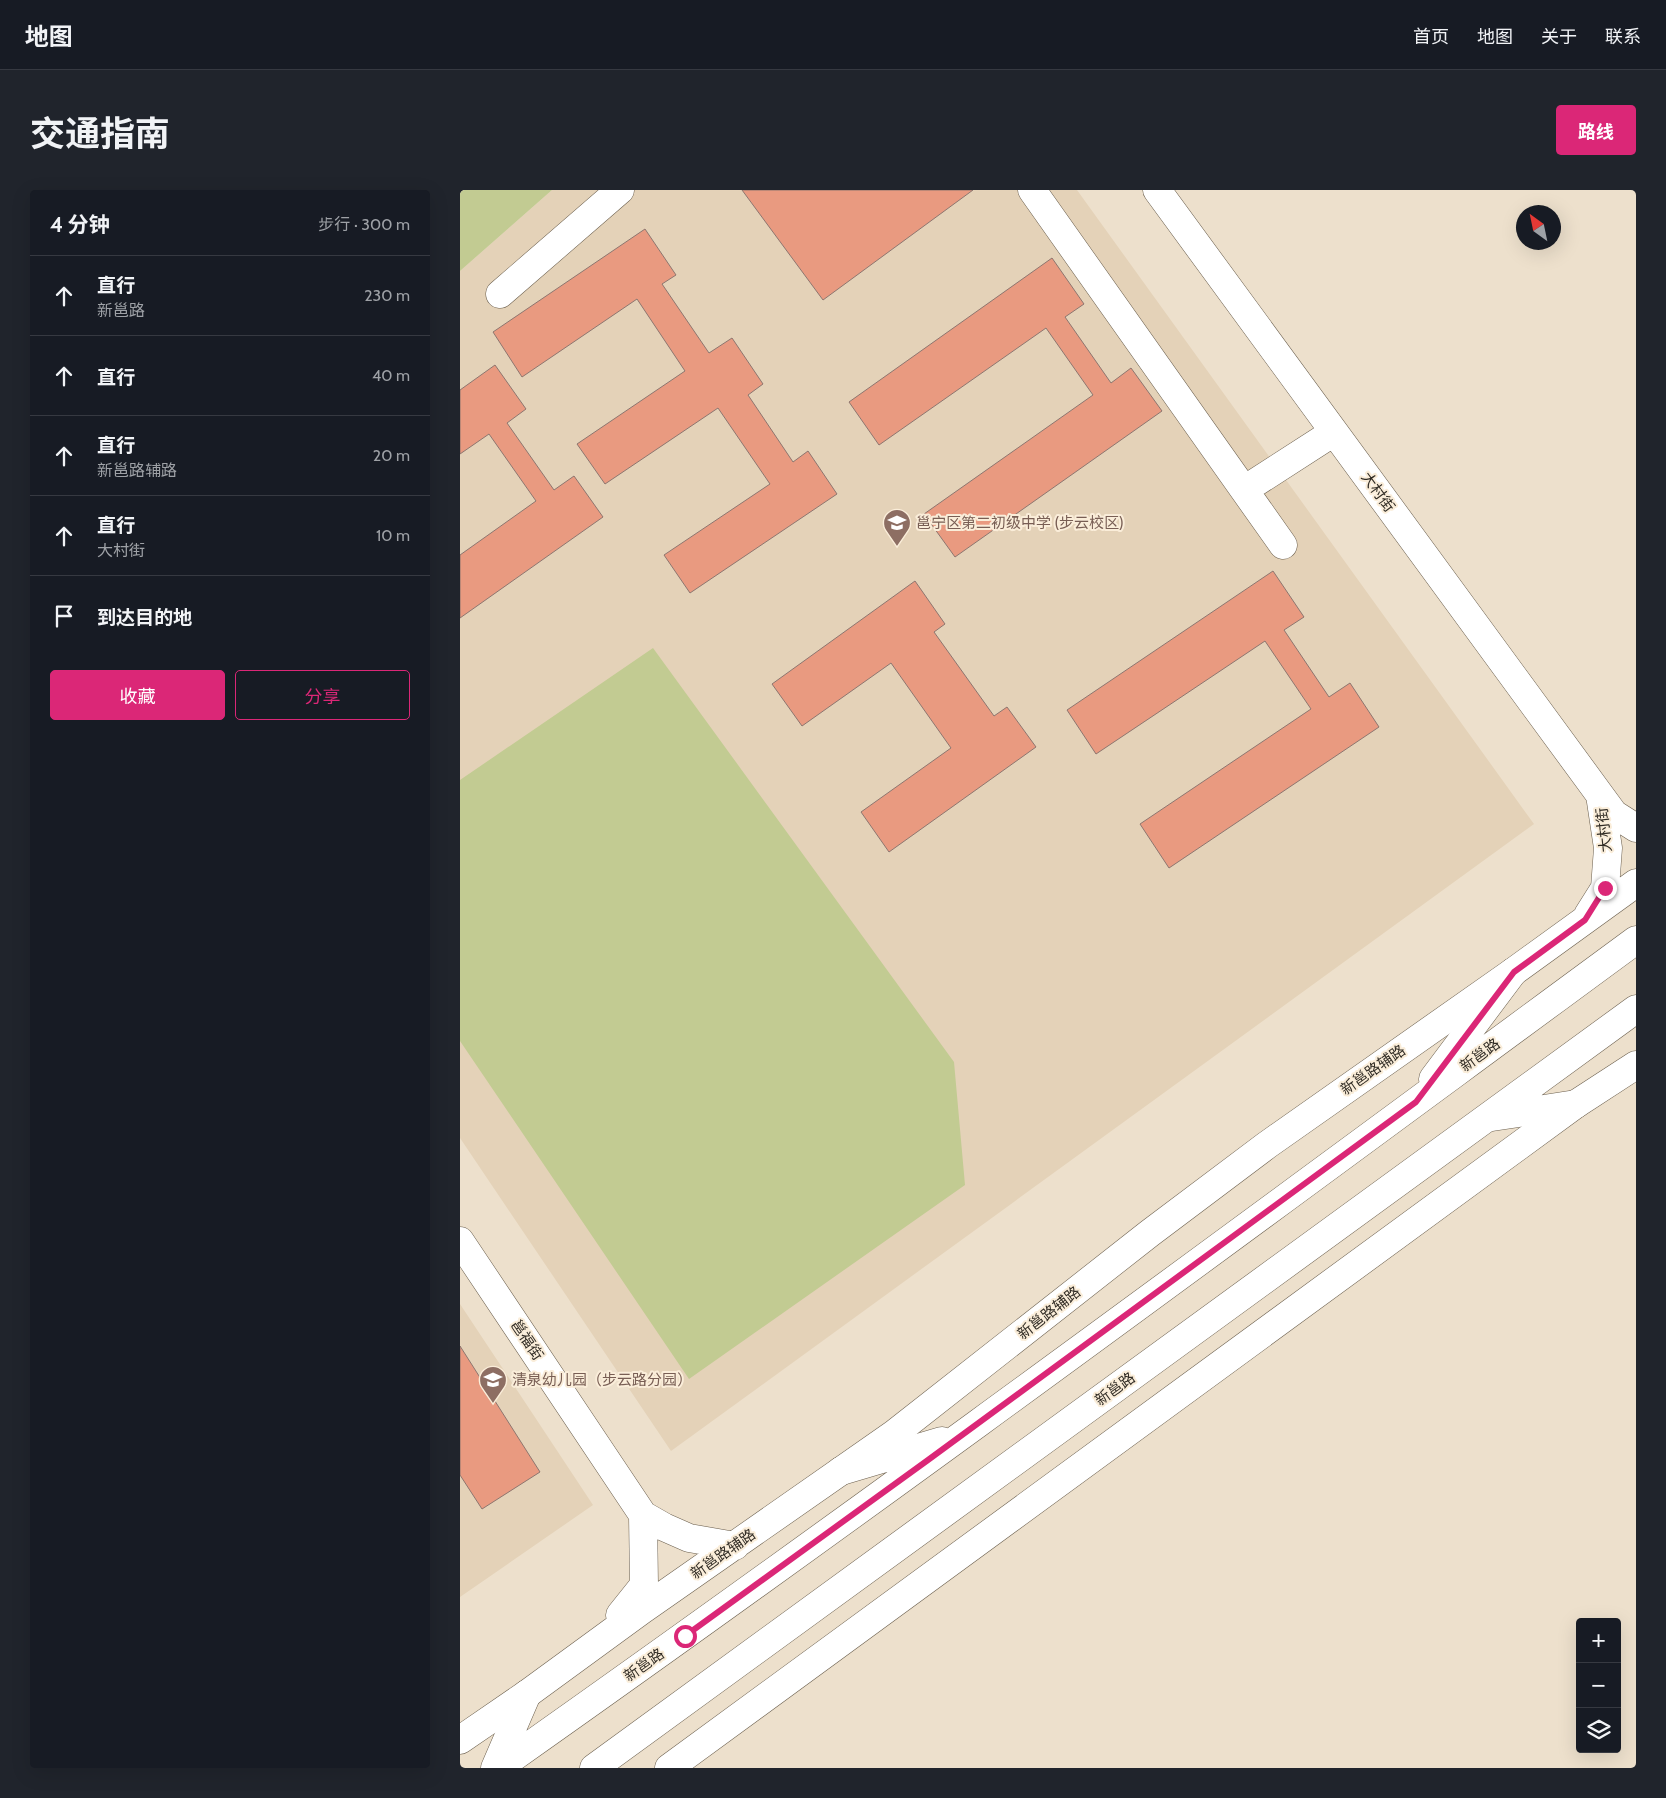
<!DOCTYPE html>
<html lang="zh">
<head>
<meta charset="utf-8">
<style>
	body { margin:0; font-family:Cabin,"Noto Sans SC",sans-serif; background:#20242c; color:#f1f3f6 }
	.controls { position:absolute; right:15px; bottom:15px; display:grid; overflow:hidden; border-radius:5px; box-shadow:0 5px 20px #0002 }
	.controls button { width:45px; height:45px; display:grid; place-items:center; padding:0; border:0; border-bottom:1px solid #363941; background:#171b24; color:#f1f3f6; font:25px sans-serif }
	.compass { position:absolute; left:1056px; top:15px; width:45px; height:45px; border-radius:50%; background:#171b24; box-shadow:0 5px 20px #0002; rotate:327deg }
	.stop { position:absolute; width:15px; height:15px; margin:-11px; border:4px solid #db2777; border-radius:50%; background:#fff }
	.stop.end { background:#db2777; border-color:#fff; box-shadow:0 1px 5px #0008 }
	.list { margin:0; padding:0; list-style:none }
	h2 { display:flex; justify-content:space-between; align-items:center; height:65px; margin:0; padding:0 20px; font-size:21px }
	h2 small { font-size:16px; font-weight:400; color:#9ea1a6 }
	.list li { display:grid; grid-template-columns:32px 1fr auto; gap:15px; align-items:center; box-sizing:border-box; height:80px; padding:0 20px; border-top:1px solid #363941 }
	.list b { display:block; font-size:19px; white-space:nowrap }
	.list p { margin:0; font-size:16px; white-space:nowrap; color:#9ea1a6 }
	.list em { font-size:16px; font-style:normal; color:#9ea1a6 }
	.actions { display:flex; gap:10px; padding:15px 20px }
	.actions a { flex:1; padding:11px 0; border:1px solid #db2777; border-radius:5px; text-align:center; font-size:18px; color:#db2777 }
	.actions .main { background:#db2777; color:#fff }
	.icon { flex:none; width:28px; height:28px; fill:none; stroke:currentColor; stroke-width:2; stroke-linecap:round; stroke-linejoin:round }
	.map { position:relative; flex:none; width:1176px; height:1578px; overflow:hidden; border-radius:5px }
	header { display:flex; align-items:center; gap:30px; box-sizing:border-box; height:70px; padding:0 25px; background:#171b24; border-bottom:1px solid #363941 }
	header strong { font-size:24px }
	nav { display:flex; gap:28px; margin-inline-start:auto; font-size:18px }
	.intro { display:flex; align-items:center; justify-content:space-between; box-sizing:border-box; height:120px; padding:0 30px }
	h1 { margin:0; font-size:35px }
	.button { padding:12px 22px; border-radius:5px; background:#db2777; color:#fff; font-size:18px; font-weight:700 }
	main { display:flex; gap:30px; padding:0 30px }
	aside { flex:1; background:#171b24; border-radius:5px; box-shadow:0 5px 20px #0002 }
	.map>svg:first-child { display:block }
</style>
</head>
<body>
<header>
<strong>地图</strong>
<nav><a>首页</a><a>地图</a><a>关于</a><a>联系</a></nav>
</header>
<div class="intro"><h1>交通指南</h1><a class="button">路线</a></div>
<main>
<aside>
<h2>4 分钟<small>步行 · 300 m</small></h2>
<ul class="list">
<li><svg class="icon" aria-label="ahead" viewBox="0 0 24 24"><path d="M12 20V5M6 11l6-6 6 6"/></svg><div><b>直行</b><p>新邕路</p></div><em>230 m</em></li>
<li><svg class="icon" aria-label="ahead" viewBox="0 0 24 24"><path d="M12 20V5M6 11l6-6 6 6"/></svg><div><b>直行</b></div><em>40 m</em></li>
<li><svg class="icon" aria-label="ahead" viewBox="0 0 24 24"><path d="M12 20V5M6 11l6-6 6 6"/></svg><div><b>直行</b><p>新邕路辅路</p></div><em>20 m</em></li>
<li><svg class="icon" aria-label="ahead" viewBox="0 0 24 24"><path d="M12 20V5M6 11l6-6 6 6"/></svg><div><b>直行</b><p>大村街</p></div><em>10 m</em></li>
<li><svg class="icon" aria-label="arrive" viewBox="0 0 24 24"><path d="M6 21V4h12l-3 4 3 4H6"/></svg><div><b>到达目的地</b></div></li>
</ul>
<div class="actions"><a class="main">收藏</a><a>分享</a></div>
</aside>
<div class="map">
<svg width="1176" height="1578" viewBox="0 0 1176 1578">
	<rect width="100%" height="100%" fill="#ede0cc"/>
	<path fill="#e4d2b8" d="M 92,0 L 617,0 L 1074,634 L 211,1261 L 0,948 L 0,81 Z
		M 0,1114 L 133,1315 L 0,1407 Z"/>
	<path fill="#c2cb92" d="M 0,0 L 92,0 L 0,81 Z
		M 193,458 L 494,872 L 505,995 L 229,1189 L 0,851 L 0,590 Z"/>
	<path fill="#e99a80" stroke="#8d766f" d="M 282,0 L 513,0 L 363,110 Z
		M 185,39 L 216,85 L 202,94 L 249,163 L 272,148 L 303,194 L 288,205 L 333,272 L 348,261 L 377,304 L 230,403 L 204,365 L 310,294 L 258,218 L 145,294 L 117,254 L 225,181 L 177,109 L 62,187 L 33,142 Z
		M 592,68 L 624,114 L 605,127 L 651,193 L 671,178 L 702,221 L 495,367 L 464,324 L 633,205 L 586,138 L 419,255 L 389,212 Z
		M 35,175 L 66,219 L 47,233 L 94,300 L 114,286 L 143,327 L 0,428 L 0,365 L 76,311 L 29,244 L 0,264 L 0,200 Z
		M 813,381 L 844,427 L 824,440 L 869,507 L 890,493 L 919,537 L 709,678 L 680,634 L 851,519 L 805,451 L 636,564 L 607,520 Z
		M 455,391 L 485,434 L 474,442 L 534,526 L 547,517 L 576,557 L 429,662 L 401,622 L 491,558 L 431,473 L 342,536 L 312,494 Z
		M 0,1156 L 80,1282 L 22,1319 L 0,1285 Z"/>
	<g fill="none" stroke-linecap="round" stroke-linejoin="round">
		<defs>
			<path id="minor" d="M 572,0 L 823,355
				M 697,0 L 1140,605 L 1154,624 L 1176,638
				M 40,104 L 160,0
				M 784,300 L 874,242
				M 1128,725 L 1145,698 L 1148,658 L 1140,605
				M 0,1051 L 183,1325 L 204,1337 L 229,1348 L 275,1356
				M 160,1425 L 184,1395 L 183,1325
				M 0,1550 L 67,1504 L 182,1420 L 434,1244 L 690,1043 L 807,955 L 1053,782 L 1176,693
				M 209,1578 L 1116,914 L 1176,875"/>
			<path id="major" d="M 973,889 L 1053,782
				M 1032,927 L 1116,914
				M 381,1281 L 482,1251
				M 35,1578 L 67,1504
				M 38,1578 C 421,1308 798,1028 1176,750
				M 134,1578 L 1176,819"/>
		</defs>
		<use href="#minor" stroke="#6c604f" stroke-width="29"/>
		<use href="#major" stroke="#6c604f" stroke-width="29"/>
		<use href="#minor" stroke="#fff" stroke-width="28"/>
		<use href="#major" stroke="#fff" stroke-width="28"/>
	</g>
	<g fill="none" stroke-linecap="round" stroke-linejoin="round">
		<path stroke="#db2777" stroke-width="6" d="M 225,1446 L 468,1270 L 956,912 L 1054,782 L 1125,730 L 1145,698"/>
	</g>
	<defs>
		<symbol id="school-pin" viewBox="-11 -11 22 30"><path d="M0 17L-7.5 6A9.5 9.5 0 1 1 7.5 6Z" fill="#8d6e63" stroke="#faedd9"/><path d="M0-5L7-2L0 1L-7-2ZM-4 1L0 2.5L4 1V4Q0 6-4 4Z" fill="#fff"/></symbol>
	</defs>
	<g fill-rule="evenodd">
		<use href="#school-pin" x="421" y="317" width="32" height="43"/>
		<use href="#school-pin" x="17" y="1174" width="32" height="43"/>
	</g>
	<g text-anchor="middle" stroke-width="4" stroke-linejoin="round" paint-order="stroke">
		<g font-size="15" fill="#312c25" stroke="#faedd9">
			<text transform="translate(918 302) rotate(54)" y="5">大村街</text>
			<text transform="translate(1144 640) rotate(-96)" y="5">大村街</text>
			<text transform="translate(1020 865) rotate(-36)" y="5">新邕路</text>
			<text transform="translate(913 880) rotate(-35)" y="5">新邕路辅路</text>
			<text transform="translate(589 1123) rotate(-38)" y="5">新邕路辅路</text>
			<text transform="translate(67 1150) rotate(56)" y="5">邕福街</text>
			<text transform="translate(655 1199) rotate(-36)" y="5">新邕路</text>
			<text transform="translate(263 1364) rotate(-35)" y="5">新邕路辅路</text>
			<text transform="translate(184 1475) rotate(-35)" y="5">新邕路</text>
		</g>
		<g font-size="15" fill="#785e54" stroke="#faedd9" text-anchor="start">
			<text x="456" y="338">邕宁区第二初级中学 (步云校区)</text>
			<text x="52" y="1195">清泉幼儿园（步云路分园）</text>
		</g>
	</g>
</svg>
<div class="controls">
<button>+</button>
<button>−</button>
<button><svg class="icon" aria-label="layers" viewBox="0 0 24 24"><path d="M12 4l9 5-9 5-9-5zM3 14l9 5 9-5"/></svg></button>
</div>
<svg class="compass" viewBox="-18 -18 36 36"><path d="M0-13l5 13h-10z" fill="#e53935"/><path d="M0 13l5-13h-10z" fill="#9ea1a6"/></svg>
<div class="stop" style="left:225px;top:1446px"></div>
<div class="stop end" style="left:1145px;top:698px"></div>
</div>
</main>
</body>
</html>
